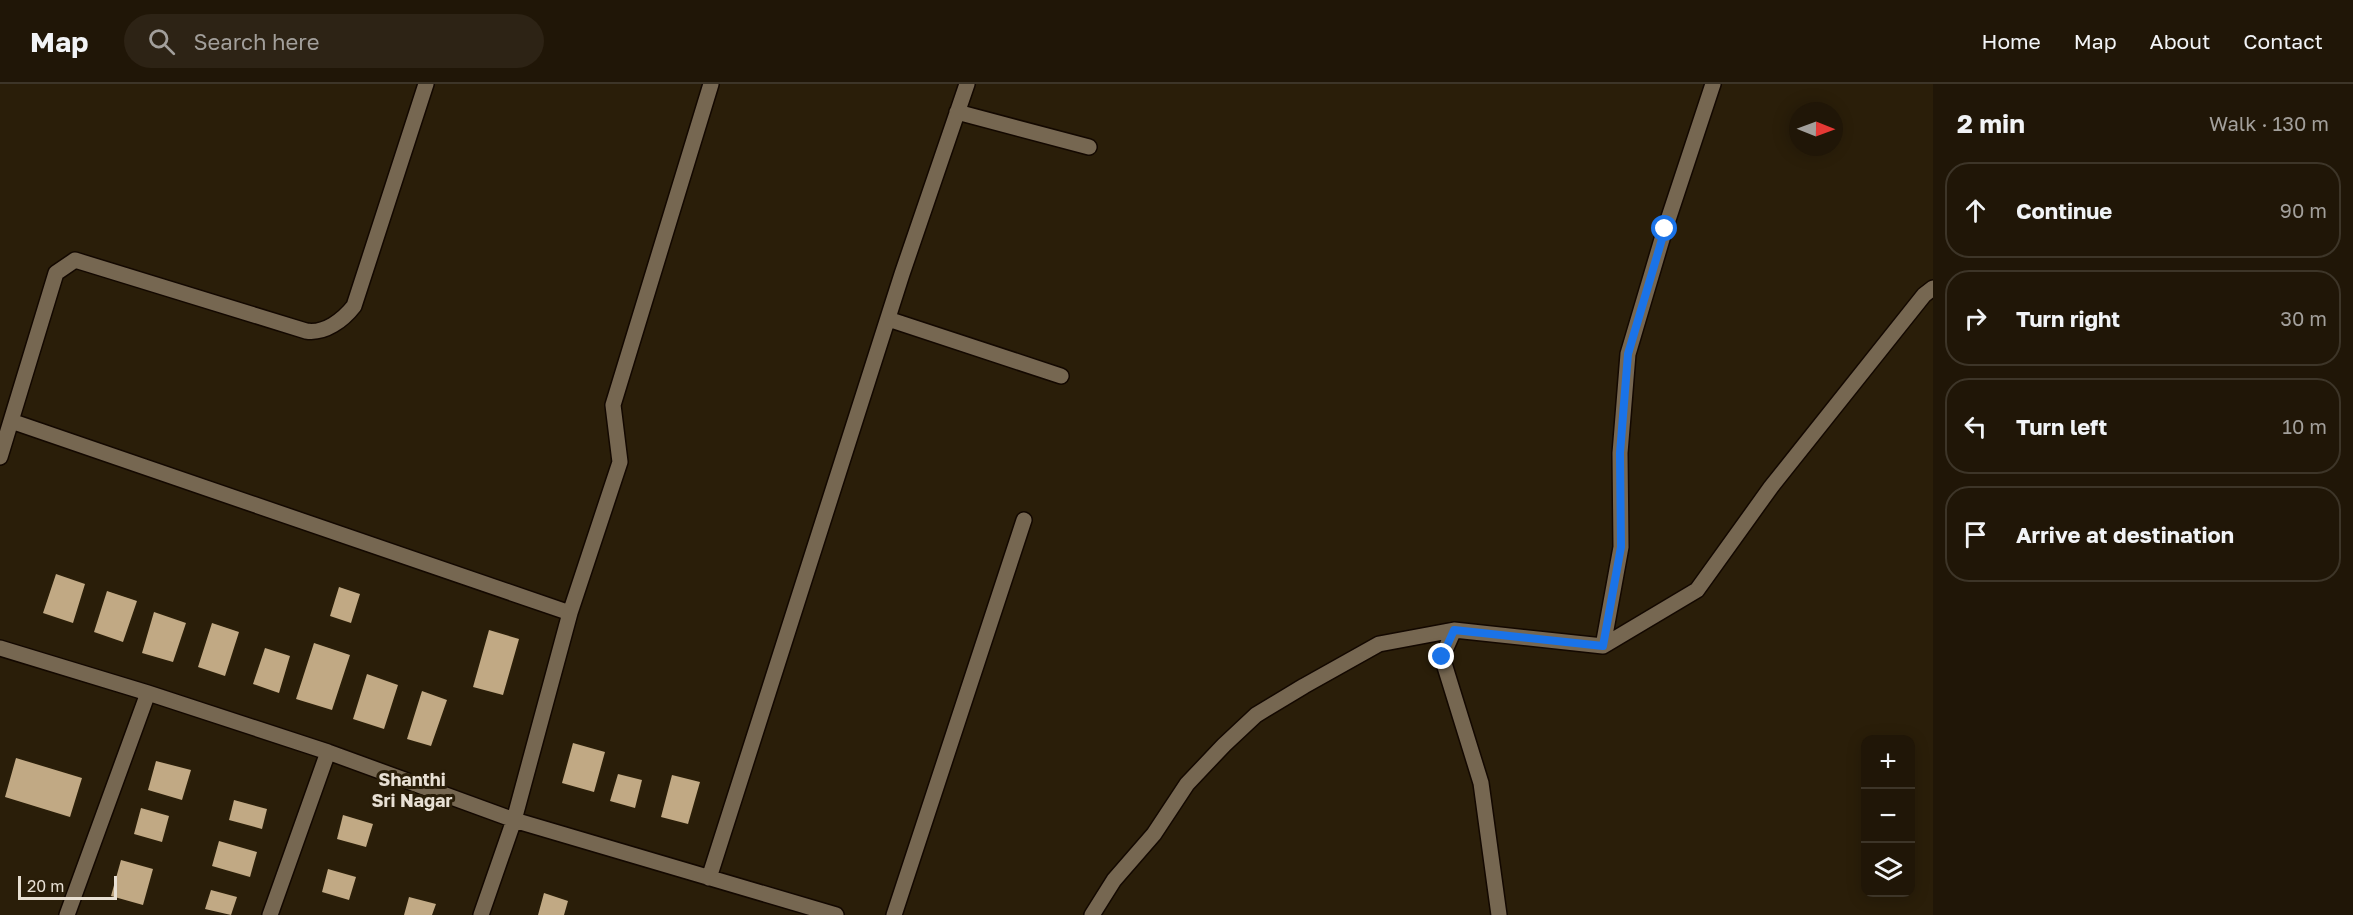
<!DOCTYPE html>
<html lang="en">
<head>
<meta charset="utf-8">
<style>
	body { margin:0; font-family:"Golos Text",sans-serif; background:#2d2315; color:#f1f3f6 }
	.controls { position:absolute; right:18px; bottom:18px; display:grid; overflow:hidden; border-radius:12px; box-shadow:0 3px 15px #0003 }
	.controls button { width:54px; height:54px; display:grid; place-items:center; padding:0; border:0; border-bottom:2px solid #3d3528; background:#201607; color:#f1f3f6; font:30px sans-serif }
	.compass { position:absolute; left:1789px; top:18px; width:54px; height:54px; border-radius:50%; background:#201607; box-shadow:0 3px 15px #0003; rotate:91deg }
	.scale { position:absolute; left:18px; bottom:15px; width:99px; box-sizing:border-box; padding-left:6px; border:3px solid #e8e0d4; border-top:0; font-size:16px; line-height:21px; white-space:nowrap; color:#e8e0d4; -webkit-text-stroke:4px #2a1e09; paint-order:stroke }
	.stop { position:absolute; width:18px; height:18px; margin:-14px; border:4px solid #1a73e8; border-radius:50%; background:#fff }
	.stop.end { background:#1a73e8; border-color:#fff; box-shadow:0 2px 6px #0008 }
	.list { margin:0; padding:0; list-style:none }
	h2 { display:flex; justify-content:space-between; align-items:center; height:78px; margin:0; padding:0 24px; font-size:26px }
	h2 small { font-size:20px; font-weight:400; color:#a29f9b }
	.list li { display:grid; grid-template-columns:39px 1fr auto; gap:18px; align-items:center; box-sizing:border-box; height:96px; margin:0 12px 12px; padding:0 12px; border:2px solid #3d3528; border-radius:24px }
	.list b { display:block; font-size:22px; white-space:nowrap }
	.list em { font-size:20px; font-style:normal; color:#a29f9b }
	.icon { flex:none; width:33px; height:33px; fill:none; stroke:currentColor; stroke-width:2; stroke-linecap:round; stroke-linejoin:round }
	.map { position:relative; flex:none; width:1933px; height:831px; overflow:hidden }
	header { display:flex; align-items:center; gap:36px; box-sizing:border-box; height:84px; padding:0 30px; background:#201607; border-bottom:2px solid #3d3528 }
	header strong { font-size:28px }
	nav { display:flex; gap:33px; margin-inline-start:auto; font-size:21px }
	.search { width:420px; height:54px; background:#2d2315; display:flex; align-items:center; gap:15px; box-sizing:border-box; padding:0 21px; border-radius:33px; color:#a29f9b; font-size:22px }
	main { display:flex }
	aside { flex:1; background:#201607 }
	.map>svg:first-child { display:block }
</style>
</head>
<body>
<header>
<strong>Map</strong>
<div class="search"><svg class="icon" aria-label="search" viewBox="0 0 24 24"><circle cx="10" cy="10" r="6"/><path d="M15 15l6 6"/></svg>Search here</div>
<nav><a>Home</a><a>Map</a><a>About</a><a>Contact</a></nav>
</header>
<main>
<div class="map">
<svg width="1933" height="831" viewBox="0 0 1933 831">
	<rect width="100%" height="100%" fill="#2a1e09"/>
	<path fill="#c1a984" d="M 56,490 L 85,500 L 73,539 L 43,529 Z
		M 339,503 L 360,510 L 351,539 L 330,532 Z
		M 107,507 L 137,517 L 123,558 L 94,548 Z
		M 154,528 L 186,539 L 173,578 L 142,569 Z
		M 212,539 L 239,548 L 225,592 L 198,583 Z
		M 489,546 L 519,555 L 503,611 L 473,603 Z
		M 314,559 L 350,571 L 332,626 L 296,615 Z
		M 265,564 L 290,572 L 279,609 L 253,600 Z
		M 367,590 L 398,601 L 384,645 L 353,635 Z
		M 422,607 L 447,616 L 431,662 L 407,655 Z
		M 573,659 L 605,668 L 594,708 L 562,699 Z
		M 16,674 L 82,694 L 70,733 L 5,713 Z
		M 156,677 L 191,686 L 182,716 L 148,706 Z
		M 618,690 L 642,696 L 635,724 L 610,717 Z
		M 672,691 L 700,698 L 688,740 L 661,733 Z
		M 234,716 L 267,725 L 262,745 L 229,736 Z
		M 141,724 L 169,732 L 162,758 L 134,750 Z
		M 343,731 L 373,740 L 366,763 L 337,755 Z
		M 219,757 L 257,768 L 250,793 L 212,782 Z
		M 121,776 L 153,785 L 143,821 L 111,812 Z
		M 328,785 L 356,793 L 349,816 L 322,808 Z
		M 211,806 L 237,813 L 231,831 L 205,825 Z
		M 544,809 L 568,817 L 564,831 L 538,831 Z
		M 409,813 L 436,820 L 432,831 L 404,831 Z"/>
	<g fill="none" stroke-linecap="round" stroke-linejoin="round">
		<defs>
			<path id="minor" d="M 957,28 L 1089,63
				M 888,235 L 1061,292
				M 11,337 L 570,529
				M 0,373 L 56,189 L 75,176 L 306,247 C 325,250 343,236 354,222 L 426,0
				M 1454,546 L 1603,562 L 1697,506 L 1771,403 L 1924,211 L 1933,204
				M 1603,562 L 1621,463 L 1620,369 L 1628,270 L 1665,145 L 1713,0
				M 0,564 L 148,609 L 328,668 L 514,736 L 836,831
				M 709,794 L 902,190 L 967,0
				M 67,831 L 148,609
				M 270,831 L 328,668
				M 481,831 L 514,736 L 570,529 L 620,378 L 613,321 L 711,0
				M 894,831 L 1024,436
				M 1092,831 L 1114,796 L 1154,750 L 1187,700 L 1224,661 L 1256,631 L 1304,602 L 1379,560 L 1454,546 L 1442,573 L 1481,699 L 1499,831"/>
		</defs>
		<use href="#minor" stroke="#130800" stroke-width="18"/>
		<use href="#minor" stroke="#766751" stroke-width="15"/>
	</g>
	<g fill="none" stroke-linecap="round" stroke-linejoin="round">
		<path stroke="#1a73e8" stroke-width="8" d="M 1442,573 L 1454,546 L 1603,562 L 1621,463 L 1620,369 L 1628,270 L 1665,145"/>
	</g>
	<g text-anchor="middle" stroke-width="6" stroke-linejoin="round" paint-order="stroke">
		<g font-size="18" font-weight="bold" fill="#e8e0d4" stroke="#2a1e09">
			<text x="412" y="702">Shanthi<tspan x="412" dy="21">Sri Nagar</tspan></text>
		</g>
	</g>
</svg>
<div class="controls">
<button>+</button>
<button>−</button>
<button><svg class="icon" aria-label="layers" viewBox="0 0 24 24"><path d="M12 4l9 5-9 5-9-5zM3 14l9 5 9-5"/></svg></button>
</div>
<svg class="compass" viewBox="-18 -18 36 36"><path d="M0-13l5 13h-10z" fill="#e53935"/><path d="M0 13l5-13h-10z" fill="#a29f9b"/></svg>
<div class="scale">20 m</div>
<div class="stop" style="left:1665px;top:145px"></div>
<div class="stop end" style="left:1442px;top:573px"></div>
</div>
<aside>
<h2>2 min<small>Walk · 130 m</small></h2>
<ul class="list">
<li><svg class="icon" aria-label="ahead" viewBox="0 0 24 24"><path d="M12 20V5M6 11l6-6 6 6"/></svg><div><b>Continue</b></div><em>90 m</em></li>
<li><svg class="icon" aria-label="right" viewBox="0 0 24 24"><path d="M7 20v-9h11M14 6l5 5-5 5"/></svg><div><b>Turn right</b></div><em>30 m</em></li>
<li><svg class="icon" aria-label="left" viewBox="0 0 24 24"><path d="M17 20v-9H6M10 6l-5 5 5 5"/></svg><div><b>Turn left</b></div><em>10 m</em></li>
<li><svg class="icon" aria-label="arrive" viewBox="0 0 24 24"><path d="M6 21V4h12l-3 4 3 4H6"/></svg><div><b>Arrive at destination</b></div></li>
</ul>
</aside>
</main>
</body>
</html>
